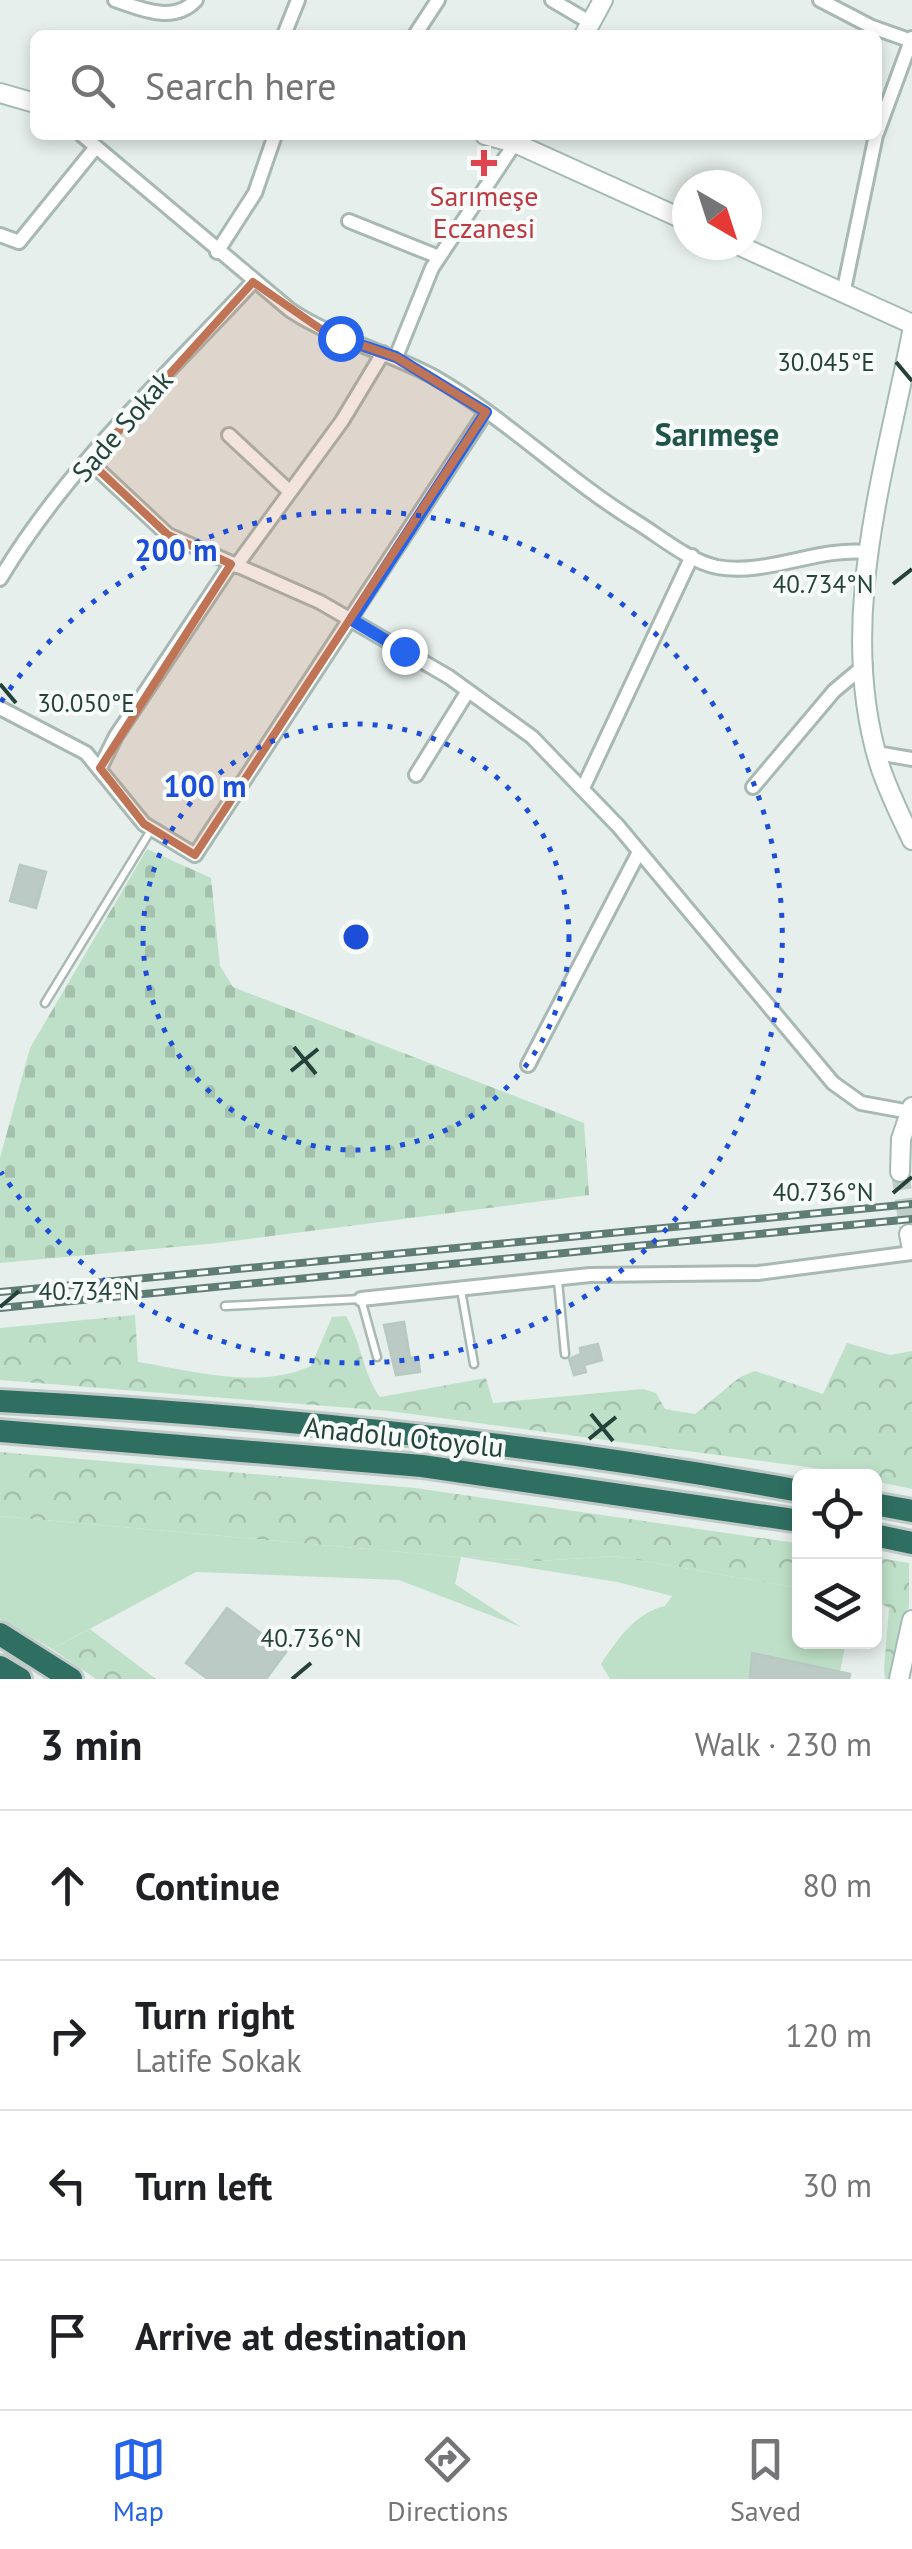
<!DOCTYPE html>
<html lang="en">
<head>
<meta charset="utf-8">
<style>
	body { margin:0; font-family:"PT Sans",sans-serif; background:#f2f2f2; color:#202124 }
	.controls { position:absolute; right:30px; bottom:30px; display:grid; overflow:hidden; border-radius:15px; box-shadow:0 5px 15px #0003 }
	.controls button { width:90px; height:90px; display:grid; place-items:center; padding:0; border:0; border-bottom:2px solid #e0e0e0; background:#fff; color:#202124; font:50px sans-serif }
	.compass { position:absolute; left:672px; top:170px; width:90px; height:90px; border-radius:50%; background:#fff; box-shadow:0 5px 15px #0003; rotate:141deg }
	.stop { position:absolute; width:30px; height:30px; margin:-22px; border:8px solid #2563eb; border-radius:50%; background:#fff }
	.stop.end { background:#2563eb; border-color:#fff; box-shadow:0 2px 10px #0008 }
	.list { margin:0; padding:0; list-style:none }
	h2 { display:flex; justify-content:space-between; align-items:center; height:130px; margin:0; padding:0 40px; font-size:42px }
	h2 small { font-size:32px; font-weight:400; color:#757577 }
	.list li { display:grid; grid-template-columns:65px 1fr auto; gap:30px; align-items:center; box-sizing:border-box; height:150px; padding:0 40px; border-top:2px solid #e0e0e0 }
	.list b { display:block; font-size:38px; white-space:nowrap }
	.list p { margin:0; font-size:32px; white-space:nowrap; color:#757577 }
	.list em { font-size:32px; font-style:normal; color:#757577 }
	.icon { flex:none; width:55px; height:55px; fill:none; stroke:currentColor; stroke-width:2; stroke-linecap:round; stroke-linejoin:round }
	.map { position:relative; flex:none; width:912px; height:1679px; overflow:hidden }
	.search { position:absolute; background:#fff; box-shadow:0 5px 15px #0003; left:30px; right:30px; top:30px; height:110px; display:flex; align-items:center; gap:25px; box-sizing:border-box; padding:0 35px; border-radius:15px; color:#757577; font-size:38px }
	.sheet { height:730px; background:#fff }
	nav { display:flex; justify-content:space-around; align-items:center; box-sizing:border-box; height:140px; border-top:2px solid #e0e0e0; background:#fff; font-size:28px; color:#757577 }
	nav a { display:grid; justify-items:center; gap:5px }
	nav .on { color:#2563eb }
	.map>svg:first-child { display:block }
</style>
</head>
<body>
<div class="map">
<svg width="912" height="1679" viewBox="0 0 912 1679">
	<defs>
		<pattern id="forest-crowns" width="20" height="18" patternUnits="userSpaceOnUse" patternTransform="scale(2.5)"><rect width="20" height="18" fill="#bfe0c8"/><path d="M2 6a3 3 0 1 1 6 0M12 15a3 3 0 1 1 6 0" fill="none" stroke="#a4c1ad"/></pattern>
		<pattern id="cemetery-stones" width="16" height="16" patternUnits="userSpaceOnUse" patternTransform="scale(2.5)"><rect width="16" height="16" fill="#bfe0c8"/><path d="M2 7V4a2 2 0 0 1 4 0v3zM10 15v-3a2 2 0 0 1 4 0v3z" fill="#a4c1ad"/></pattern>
	</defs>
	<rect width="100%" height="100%" fill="#e6efeb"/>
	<path fill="#bfe0c8" d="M 0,1516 L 445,1556 L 539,1561 L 615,1556 L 799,1588 L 800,1642 L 846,1642 L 840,1672 L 753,1653 L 750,1679 L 610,1679 L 601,1664 C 618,1639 635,1613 665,1606 L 672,1596 L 617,1582 L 461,1557 L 455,1584 L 521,1627 L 399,1580 L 196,1572 L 52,1649 L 0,1619 Z"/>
	<path fill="url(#forest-crowns)" d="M 135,1315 L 138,1362 C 195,1371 257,1390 311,1366 L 332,1317 L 346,1316 C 361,1342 364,1376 380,1397 L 486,1378 L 493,1403 L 643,1389 L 656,1393 L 665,1409 L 695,1414 L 740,1377 L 755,1371 L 823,1394 L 847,1343 L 890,1355 L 912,1351 L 912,1489 L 875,1481 L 874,1476 L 389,1411 L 0,1380 L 0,1328 Z
		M 0,1452 L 415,1488 L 789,1542 L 799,1544 L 799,1588 L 615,1556 L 539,1561 L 445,1556 L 0,1516 Z
		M 874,1557 L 909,1563 L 909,1606 L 889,1679 L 885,1679 L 884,1669 L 889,1608 L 875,1601 Z
		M 90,1629 L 156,1679 L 96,1679 L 52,1649 Z"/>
	<path fill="url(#cemetery-stones)" d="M 147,849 L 211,878 L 220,966 L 233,987 L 584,1123 L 589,1195 L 218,1243 L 0,1263 L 0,1158 L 30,1048 Z"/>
	<path fill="#bbcac4" stroke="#b8c9c2" stroke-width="2.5" d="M 20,865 L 46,872 L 36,908 L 10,901 Z
		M 404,1322 L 410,1358 L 418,1357 L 420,1372 L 396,1375 L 384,1325 Z
		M 598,1344 L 602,1360 L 584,1365 L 586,1372 L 574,1375 L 569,1359 L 581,1354 L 580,1348 Z
		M 227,1608 L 286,1652 L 266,1679 L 208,1679 L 186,1663 Z
		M 752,1653 L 850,1674 L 849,1679 L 750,1679 Z"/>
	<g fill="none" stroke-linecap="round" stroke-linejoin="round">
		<path stroke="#bfccc8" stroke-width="18" stroke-dasharray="18 9" stroke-linecap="butt" d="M 900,1172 L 909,1234"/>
		<defs>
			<path id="lane" d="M 45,1003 L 151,830
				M 558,1281 L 565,1354
				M 461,1290 L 474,1364
				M 225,1306 L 361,1299 L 377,1357"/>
			<path id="street" d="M 115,0 C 141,9 174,24 196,0
				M 552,0 L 591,23
				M 820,0 L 872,27 L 912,41
				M 284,35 L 298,0
				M 415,35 L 438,0
				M 877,133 L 912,38
				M 82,135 L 290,310 C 335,340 387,351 434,377 C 506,418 566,479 638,523 C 662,538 689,561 717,567 C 767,576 817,547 867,552
				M 349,221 L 439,257
				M 0,235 L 19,242 L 96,147
				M 217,252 L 255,193 L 275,135
				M 843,294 L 876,135
				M 396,357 L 432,268 L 515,143
				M 229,435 L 288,490
				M 90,462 L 168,535 L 320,602 L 449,677 L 532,737 L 618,826 L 833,1083 L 861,1103 L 910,1112
				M 236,566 L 342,421 L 383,353
				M 0,579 C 66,468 166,376 253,282
				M 0,708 L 86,753 L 144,824 L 195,855 L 486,412
				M 877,753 L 912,759
				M 100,768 L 116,736 L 231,564
				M 416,775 L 468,691
				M 753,787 L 834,691 L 865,665
				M 583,788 L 692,556
				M 528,1065 L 639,852
				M 361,1299 L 590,1275 L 758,1273 L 912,1253"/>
			<path id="secondary" d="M 584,35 L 603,0
				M 0,93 L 35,103
				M 485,135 L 515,143 L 687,221
				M 738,245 L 912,324
				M 912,332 C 885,471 836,622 879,763 C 887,789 900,815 912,840
				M 900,1172 L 901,1139 L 912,1107
				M 909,1234 L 912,1249
				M 899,1679 L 912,1620"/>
			<path id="highway" d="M 0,1401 C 267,1415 536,1443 800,1491
				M 0,1431 L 422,1466 L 800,1521
				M 874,1504 L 912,1511
				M 874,1535 L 912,1543
				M 0,1634 L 71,1679
				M 0,1667 L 20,1679"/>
		</defs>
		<use href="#lane" stroke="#a8b8b2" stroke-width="11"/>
		<use href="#street" stroke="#a8b8b2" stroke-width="18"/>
		<use href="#secondary" stroke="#a4bbb3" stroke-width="22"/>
		<use href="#highway" stroke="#c2cac8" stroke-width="28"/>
		<use href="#lane" stroke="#fff" stroke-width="6"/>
		<use href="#street" stroke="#fff" stroke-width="12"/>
		<use href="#secondary" stroke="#fff" stroke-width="18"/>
		<use href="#highway" stroke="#2f6f62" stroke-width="22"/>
		<defs>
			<path id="rail" d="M 0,1292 L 912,1204
				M 0,1308 L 912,1219"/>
		</defs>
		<use href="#rail" stroke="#5f7d75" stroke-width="8"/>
		<use href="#rail" stroke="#f7fbf9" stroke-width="4" stroke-dasharray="11" stroke-linecap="butt"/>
	</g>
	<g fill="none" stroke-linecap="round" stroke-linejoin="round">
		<path stroke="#2563eb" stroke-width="12" d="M 340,338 L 396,357 L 486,412 L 352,620 L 404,651"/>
	</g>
	<path fill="#c07456" fill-opacity="0.2" stroke="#c07456" stroke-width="8" stroke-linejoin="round" d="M 253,282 L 325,332 L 396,357 L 486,412 L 195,855 L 144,824 L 100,768 L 231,564 L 168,535 L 90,462 Z"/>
	<path fill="none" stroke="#24423a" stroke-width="4" d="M 896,362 L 912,381M 893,584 L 912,569M 0,684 L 16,703M 294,1047 L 316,1074M 291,1071 L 318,1049M 893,1193 L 912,1177M 0,1307 L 19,1291M 591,1414 L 613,1441M 589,1439 L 616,1417M 292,1679 L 311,1663"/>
	<g fill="none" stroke="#1d4ed8" stroke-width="5" stroke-dasharray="5 10">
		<circle cx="356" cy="937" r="213"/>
		<path d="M1 702A426 426 0 1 1 1 1172"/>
	</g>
	<path fill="#e0444e" stroke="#f7fbf9" stroke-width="4" d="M479 148h10v10h10v10h-10v10h-10v-10h-10v-10h10z"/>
	<g text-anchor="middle" stroke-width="8" stroke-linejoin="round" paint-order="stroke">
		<g font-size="28" fill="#be3a42" stroke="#f7fbf9">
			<text x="484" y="206">Sarımeşe<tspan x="484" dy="32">Eczanesi</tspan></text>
		</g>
		<g font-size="28" fill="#24423a" stroke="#f7fbf9">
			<text transform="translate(122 426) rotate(-49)" y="10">Sade Sokak</text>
			<text transform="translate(404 1437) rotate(6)" y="10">Anadolu Otoyolu</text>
		</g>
		<g font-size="32" font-weight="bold" fill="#1f5548" stroke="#f7fbf9">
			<text x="717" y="446">Sarımeşe</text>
		</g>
	</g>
	<g font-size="25" text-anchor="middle" fill="#24423a" stroke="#f7fbf9" stroke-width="8" stroke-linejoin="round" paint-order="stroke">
		<text x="826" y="371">30.045°E</text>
		<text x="823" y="593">40.734°N</text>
		<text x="86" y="712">30.050°E</text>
		<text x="823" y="1201">40.736°N</text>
		<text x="89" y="1300">40.734°N</text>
		<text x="311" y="1647">40.736°N</text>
	</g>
	<circle cx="356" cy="937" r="15" fill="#1d4ed8" stroke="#f7fbf9" stroke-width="5"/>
	<g font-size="30" text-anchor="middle" font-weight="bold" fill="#1d4ed8" stroke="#f7fbf9" stroke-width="8" stroke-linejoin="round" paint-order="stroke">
		<text x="176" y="561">200 m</text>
		<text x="205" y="797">100 m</text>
	</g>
</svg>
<div class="controls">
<button><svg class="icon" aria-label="locate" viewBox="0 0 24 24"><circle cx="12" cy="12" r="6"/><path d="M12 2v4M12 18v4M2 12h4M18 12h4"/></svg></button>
<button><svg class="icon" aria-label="layers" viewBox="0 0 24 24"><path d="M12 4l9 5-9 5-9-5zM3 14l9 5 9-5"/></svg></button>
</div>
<svg class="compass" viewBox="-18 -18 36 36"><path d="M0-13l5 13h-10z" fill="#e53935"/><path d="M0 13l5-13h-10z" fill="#757577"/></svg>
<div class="stop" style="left:340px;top:338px"></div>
<div class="stop end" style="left:404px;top:651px"></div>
<div class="search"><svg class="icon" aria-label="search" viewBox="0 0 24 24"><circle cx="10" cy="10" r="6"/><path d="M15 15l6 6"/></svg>Search here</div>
</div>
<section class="sheet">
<h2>3 min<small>Walk · 230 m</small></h2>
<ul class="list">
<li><svg class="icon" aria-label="ahead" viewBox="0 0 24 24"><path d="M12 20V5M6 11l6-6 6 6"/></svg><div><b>Continue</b></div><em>80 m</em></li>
<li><svg class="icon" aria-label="right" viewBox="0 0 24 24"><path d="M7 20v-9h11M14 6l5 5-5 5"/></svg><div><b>Turn right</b><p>Latife Sokak</p></div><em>120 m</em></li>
<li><svg class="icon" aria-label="left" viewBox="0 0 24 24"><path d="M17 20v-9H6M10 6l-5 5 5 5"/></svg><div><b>Turn left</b></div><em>30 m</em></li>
<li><svg class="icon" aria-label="arrive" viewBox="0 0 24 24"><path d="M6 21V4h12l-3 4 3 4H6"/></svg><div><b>Arrive at destination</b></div></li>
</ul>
</section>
<nav>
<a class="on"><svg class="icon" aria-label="map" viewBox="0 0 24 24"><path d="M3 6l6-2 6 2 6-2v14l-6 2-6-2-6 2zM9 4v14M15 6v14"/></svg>Map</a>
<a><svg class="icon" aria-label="directions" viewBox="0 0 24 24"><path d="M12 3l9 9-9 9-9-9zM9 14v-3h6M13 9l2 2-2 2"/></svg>Directions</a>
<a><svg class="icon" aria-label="saved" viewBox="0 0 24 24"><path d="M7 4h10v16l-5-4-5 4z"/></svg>Saved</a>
</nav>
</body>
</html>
